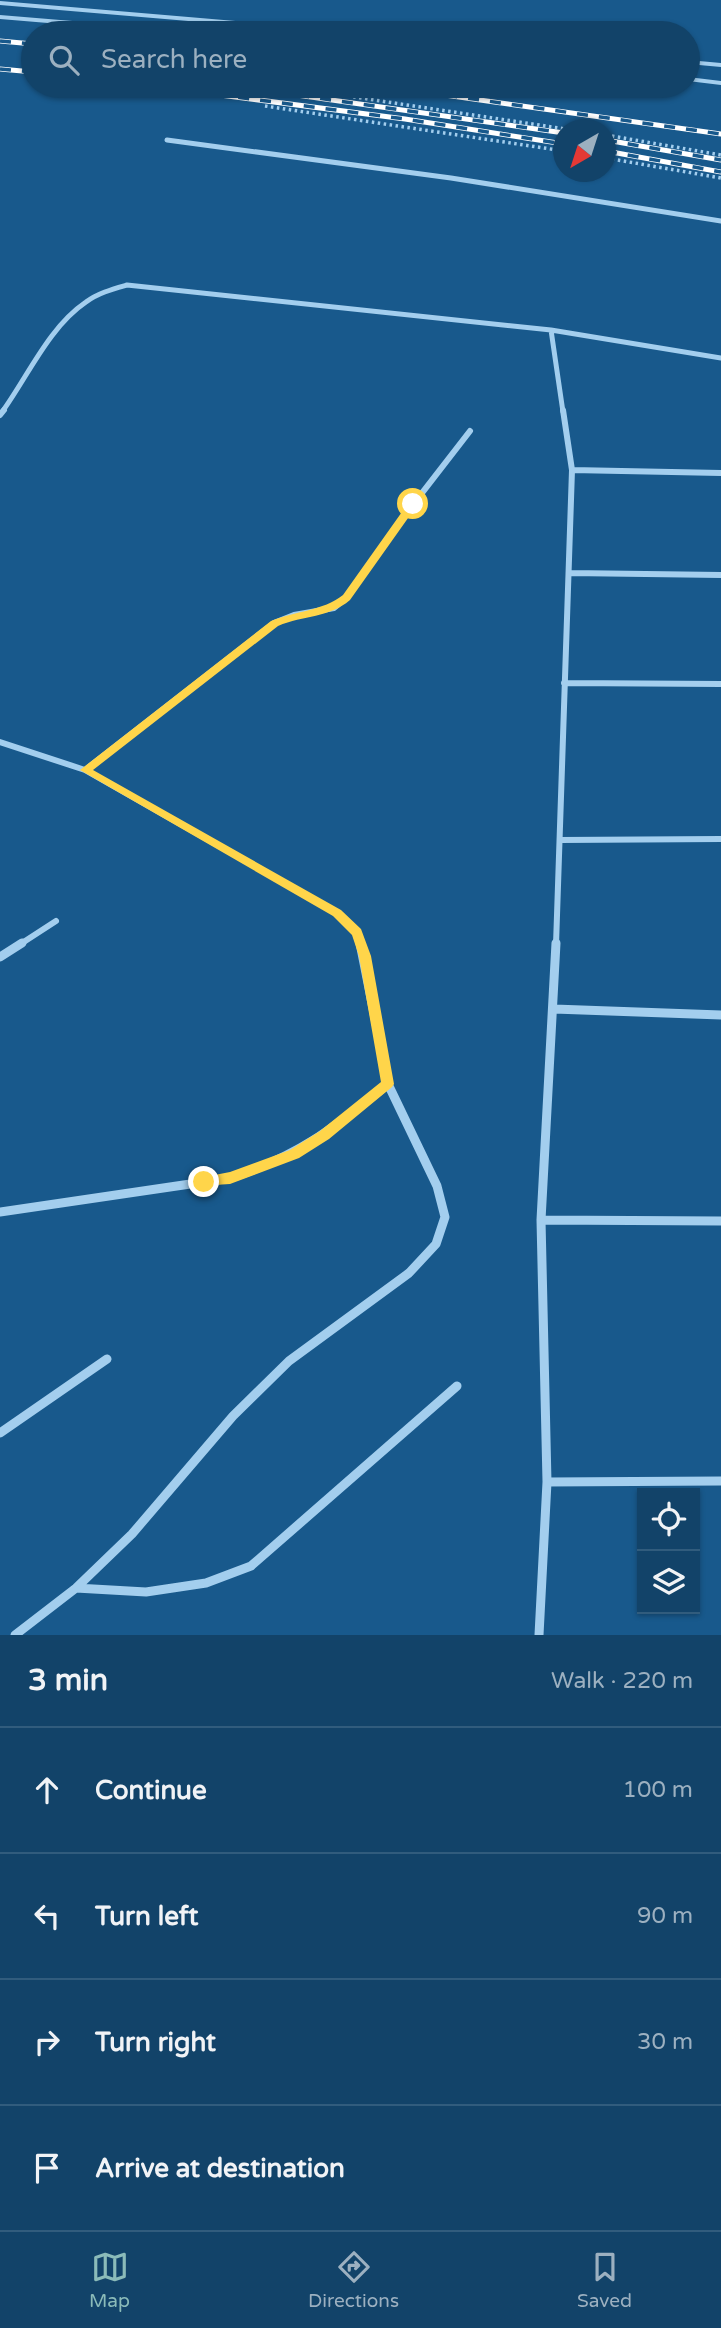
<!DOCTYPE html>
<html lang="en">
<head>
<meta charset="utf-8">
<style>
	body { margin:0; font-family:"Varela Round",sans-serif; background:#1b4a6f; color:#f1f3f6 }
	.controls { position:absolute; right:21px; bottom:21px; display:grid; overflow:hidden; border-radius:0px; box-shadow:0 2px 5px #0004 }
	.controls button { width:63px; height:63px; display:grid; place-items:center; padding:0; border:0; border-bottom:2px solid #315c7d; background:#124369; color:#f1f3f6; font:35px sans-serif }
	.compass { position:absolute; left:553px; top:119px; width:63px; height:63px; border-radius:50%; background:#124369; box-shadow:0 2px 5px #0004; rotate:219deg }
	.stop { position:absolute; width:21px; height:21px; margin:-16px; border:5px solid #ffd54a; border-radius:50%; background:#fff }
	.stop.end { background:#ffd54a; border-color:#fff; box-shadow:0 2px 7px #0008 }
	.list { margin:0; padding:0; list-style:none }
	h2 { display:flex; justify-content:space-between; align-items:center; height:91px; margin:0; padding:0 28px; font-size:30px }
	h2 small { font-size:23px; font-weight:400; color:#9cb0c0 }
	.list li { display:grid; grid-template-columns:46px 1fr auto; gap:21px; align-items:center; box-sizing:border-box; height:126px; padding:0 28px; border-top:2px solid #315c7d }
	.list b { display:block; font-size:26px; white-space:nowrap }
	.list em { font-size:23px; font-style:normal; color:#9cb0c0 }
	.icon { flex:none; width:38px; height:38px; fill:none; stroke:currentColor; stroke-width:2; stroke-linecap:round; stroke-linejoin:round }
	.map { position:relative; flex:none; width:721px; height:1635px; overflow:hidden }
	.search { position:absolute; background:#124369; box-shadow:0 2px 5px #0004; left:21px; right:21px; top:21px; height:77px; display:flex; align-items:center; gap:18px; box-sizing:border-box; padding:0 24px; border-radius:38px; color:#9cb0c0; font-size:26px }
	.sheet { height:595px; background:#124369 }
	nav { display:flex; justify-content:space-around; align-items:center; box-sizing:border-box; height:98px; border-top:2px solid #315c7d; background:#124369; font-size:19px; color:#9cb0c0 }
	nav a { display:grid; justify-items:center; gap:4px }
	nav .on { color:#8bbbb9 }
	.map>svg:first-child { display:block }
</style>
</head>
<body>
<div class="map">
<svg width="721" height="1635" viewBox="0 0 721 1635">
	<rect width="100%" height="100%" fill="#18598c"/>
	<g fill="none" stroke-linecap="round" stroke-linejoin="round">
		<path stroke="#a3ceee" stroke-width="3.5" stroke-dasharray="2.5 3.5" stroke-linecap="butt" d="M 282,86 L 572,130
			M 265,106 L 564,151
			M 606,135 L 721,155
			M 606,158 L 721,178"/>
		<path stroke="#a3ceee" stroke-width="5" d="M 167,140 L 451,178 L 721,221
			M 551,330 L 563,412
			M 2,412 C 28,376 49,327 86,302 C 98,293 113,289 127,285 L 551,330 L 721,358"/>
		<path stroke="#a3ceee" stroke-width="6" d="M 0,415 L 4,410
			M 572,470 L 721,473
			M 570,573 L 721,575
			M 564,683 L 721,684
			M 0,742 L 85,770 L 337,913 L 357,933 L 361,945
			M 85,770 L 274,623 L 294,615 L 334,608 L 347,597 L 398,524 L 470,431
			M 560,840 L 721,839
			M 19,945 L 56,921
			M 556,945 L 572,470 L 563,410"/>
		<path stroke="#a3ceee" stroke-width="9" d="M 0,957 L 22,943
			M 554,1009 L 721,1015
			M 0,1212 L 231,1178 C 301,1155 332,1129 388,1084
			M 541,1220 L 721,1221
			M 0,1433 L 107,1359
			M 547,1482 L 721,1481
			M 76,1588 L 146,1592 L 206,1583 L 251,1566 L 457,1386
			M 15,1635 L 76,1588 L 132,1534 L 233,1416 L 289,1361 L 409,1273 L 436,1244 L 445,1217 L 437,1186 L 388,1084 L 360,943
			M 539,1635 L 547,1482 L 541,1220 L 556,943"/>
		<path fill="#a3ceee" fill-rule="evenodd" d="M 0,1 L 355,31 L 359,33 L 330,33 L 0,5 Z
			M 0,15 L 193,31 L 197,33 L 168,33 L 0,19 Z
			M 688,60 L 721,63 L 721,67 L 688,64 Z
			M 688,77 L 721,81 L 721,85 L 688,81 Z"/>
		<defs>
			<path id="rail" d="M 0,41 L 33,44
				M 0,69 L 33,72
				M 151,86 L 405,119 L 564,144
				M 233,86 L 564,133
				M 381,86 L 721,134
				M 606,140 L 721,160
				M 606,151 L 721,172"/>
		</defs>
		<use href="#rail" stroke="#fff" stroke-width="5"/>
		<use href="#rail" stroke="#18598c" stroke-width="3.5" stroke-dasharray="11" stroke-linecap="butt"/>
	</g>
	<path fill="#ffd54a" d="M 409,502 L 418,504 L 350,600 C 329,618 304,615 278,626 L 93,770 L 341,910 L 361,929 L 371,956 L 394,1084 L 392,1087 L 329,1139 L 299,1158 L 230,1184 L 199,1186 L 199,1178 L 230,1172 L 290,1150 L 320,1131 L 381,1082 L 359,956 L 352,935 L 333,916 L 80,770 L 271,621 C 295,611 323,611 343,595 Z"/>
</svg>
<div class="controls">
<button><svg class="icon" aria-label="locate" viewBox="0 0 24 24"><circle cx="12" cy="12" r="6"/><path d="M12 2v4M12 18v4M2 12h4M18 12h4"/></svg></button>
<button><svg class="icon" aria-label="layers" viewBox="0 0 24 24"><path d="M12 4l9 5-9 5-9-5zM3 14l9 5 9-5"/></svg></button>
</div>
<svg class="compass" viewBox="-18 -18 36 36"><path d="M0-13l5 13h-10z" fill="#e53935"/><path d="M0 13l5-13h-10z" fill="#9cb0c0"/></svg>
<div class="stop" style="left:413px;top:504px"></div>
<div class="stop end" style="left:204px;top:1182px"></div>
<div class="search"><svg class="icon" aria-label="search" viewBox="0 0 24 24"><circle cx="10" cy="10" r="6"/><path d="M15 15l6 6"/></svg>Search here</div>
</div>
<section class="sheet">
<h2>3 min<small>Walk · 220 m</small></h2>
<ul class="list">
<li><svg class="icon" aria-label="ahead" viewBox="0 0 24 24"><path d="M12 20V5M6 11l6-6 6 6"/></svg><div><b>Continue</b></div><em>100 m</em></li>
<li><svg class="icon" aria-label="left" viewBox="0 0 24 24"><path d="M17 20v-9H6M10 6l-5 5 5 5"/></svg><div><b>Turn left</b></div><em>90 m</em></li>
<li><svg class="icon" aria-label="right" viewBox="0 0 24 24"><path d="M7 20v-9h11M14 6l5 5-5 5"/></svg><div><b>Turn right</b></div><em>30 m</em></li>
<li><svg class="icon" aria-label="arrive" viewBox="0 0 24 24"><path d="M6 21V4h12l-3 4 3 4H6"/></svg><div><b>Arrive at destination</b></div></li>
</ul>
</section>
<nav>
<a class="on"><svg class="icon" aria-label="map" viewBox="0 0 24 24"><path d="M3 6l6-2 6 2 6-2v14l-6 2-6-2-6 2zM9 4v14M15 6v14"/></svg>Map</a>
<a><svg class="icon" aria-label="directions" viewBox="0 0 24 24"><path d="M12 3l9 9-9 9-9-9zM9 14v-3h6M13 9l2 2-2 2"/></svg>Directions</a>
<a><svg class="icon" aria-label="saved" viewBox="0 0 24 24"><path d="M7 4h10v16l-5-4-5 4z"/></svg>Saved</a>
</nav>
</body>
</html>
